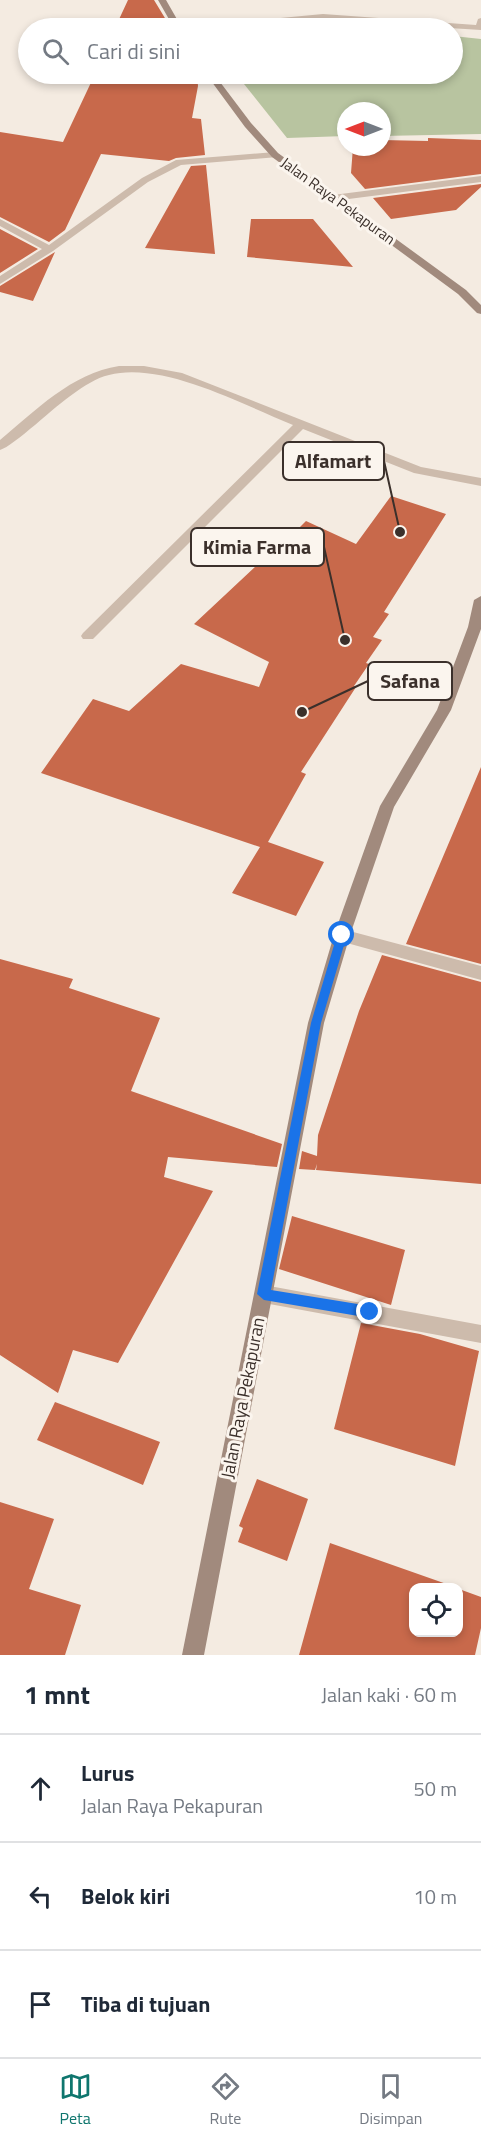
<!DOCTYPE html>
<html lang="id">
<head>
<meta charset="utf-8">
<style>
	body { margin:0; font-family:"Titillium Web",sans-serif; background:#f6f6f7; color:#1f2937 }
	.controls { position:absolute; right:18px; bottom:18px; display:grid; overflow:hidden; border-radius:12px; box-shadow:0 3px 9px #0003 }
	.controls button { width:54px; height:54px; display:grid; place-items:center; padding:0; border:0; border-bottom:2px solid #e0e1e3; background:#fff; color:#1f2937; font:30px sans-serif }
	.compass { position:absolute; left:337px; top:102px; width:54px; height:54px; border-radius:50%; background:#fff; box-shadow:0 3px 9px #0003; rotate:270deg }
	.stop { position:absolute; width:18px; height:18px; margin:-14px; border:4px solid #1a73e8; border-radius:50%; background:#fff }
	.stop.end { background:#1a73e8; border-color:#fff; box-shadow:0 2px 6px #0008 }
	.list { margin:0; padding:0; list-style:none }
	h2 { display:flex; justify-content:space-between; align-items:center; height:78px; margin:0; padding:0 24px; font-size:26px }
	h2 small { font-size:20px; font-weight:400; color:#747a83 }
	.list li { display:grid; grid-template-columns:39px 1fr auto; gap:18px; align-items:center; box-sizing:border-box; height:108px; padding:0 24px; border-top:2px solid #e0e1e3 }
	.list b { display:block; font-size:22px; white-space:nowrap }
	.list p { margin:0; font-size:20px; white-space:nowrap; color:#747a83 }
	.list em { font-size:20px; font-style:normal; color:#747a83 }
	.icon { flex:none; width:33px; height:33px; fill:none; stroke:currentColor; stroke-width:2; stroke-linecap:round; stroke-linejoin:round }
	.map { position:relative; flex:none; width:481px; height:1655px; overflow:hidden }
	.search { position:absolute; background:#fff; box-shadow:0 3px 9px #0003; left:18px; right:18px; top:18px; height:66px; display:flex; align-items:center; gap:15px; box-sizing:border-box; padding:0 21px; border-radius:33px; color:#747a83; font-size:22px }
	.sheet { height:402px; background:#fff }
	nav { display:flex; justify-content:space-around; align-items:center; box-sizing:border-box; height:84px; border-top:2px solid #e0e1e3; background:#fff; font-size:16px; color:#747a83 }
	nav a { display:grid; justify-items:center; gap:3px }
	nav .on { color:#0f766e }
	.map>svg:first-child { display:block }
</style>
</head>
<body>
<div class="map">
<svg width="481" height="1655" viewBox="0 0 481 1655">
	<rect width="100%" height="100%" fill="#f4ebe1"/>
	<path fill="#b8c4a0" d="M 453,36 L 481,39 L 481,134 L 382,136 L 382,111 L 346,111 L 346,136 L 287,138 L 236,74 L 452,74 Z"/>
	<path fill="#c8694b" d="M 128,0 L 154,0 L 171,28 L 115,28 Z
		M 95,74 L 197,74 L 198,86 L 192,118 L 201,119 L 205,155 L 176,158 L 169,161 L 101,154 L 65,230 L 49,242 L 0,217 L 0,132 L 63,142 Z
		M 428,138 L 481,140 L 481,174 L 365,189 L 351,173 L 353,147 L 382,147 L 382,140 L 428,141 Z
		M 206,165 L 215,254 L 145,248 L 191,166 Z
		M 481,184 L 481,187 L 456,210 L 391,219 L 373,198 Z
		M 251,219 L 313,219 L 353,267 L 247,257 Z
		M 0,229 L 38,249 L 0,273 Z
		M 55,252 L 33,301 L 0,292 L 0,286 Z
		M 391,496 L 446,514 L 384,612 L 389,614 L 373,637 L 382,640 L 366,663 L 369,664 L 354,686 L 356,687 L 301,772 L 306,774 L 268,842 L 324,862 L 296,916 L 232,893 L 260,847 L 41,773 L 93,699 L 129,711 L 181,664 L 259,687 L 269,662 L 194,624 L 286,538 L 288,539 L 306,521 L 356,544 Z
		M 481,767 L 481,964 L 406,944 Z
		M 382,955 L 481,982 L 481,1184 L 316,1170 L 317,1164 L 315,1170 L 299,1169 L 302,1151 L 317,1156 L 318,1135 L 359,1011 Z
		M 0,959 L 73,979 L 69,988 L 160,1018 L 131,1091 L 282,1144 L 277,1167 L 168,1157 L 164,1177 L 213,1191 L 118,1363 L 73,1350 L 58,1393 L 0,1355 Z
		M 292,1216 L 405,1250 L 391,1305 L 279,1269 Z
		M 361,1323 L 420,1334 L 479,1351 L 455,1466 L 334,1429 Z
		M 55,1402 L 160,1442 L 143,1485 L 37,1440 Z
		M 257,1479 L 308,1499 L 287,1561 L 238,1542 L 243,1528 L 239,1526 Z
		M 0,1502 L 54,1519 L 29,1589 L 81,1605 L 65,1655 L 0,1655 Z
		M 330,1543 L 455,1587 L 414,1587 L 414,1632 L 459,1632 L 459,1589 L 481,1597 L 481,1628 L 475,1655 L 299,1655 Z"/>
	<g fill="none" stroke-linecap="round" stroke-linejoin="round">
		<path fill="#cdbbac" fill-rule="evenodd" d="M 323,14 L 476,25 L 478,19 L 481,18 L 481,30 L 323,20 L 222,28 L 200,28 L 204,25 Z
			M 275,152 L 280,155 L 278,157 L 181,165 L 148,182 L 53,251 L 0,284 L 0,276 L 42,249 L 0,226 L 0,219 L 49,245 L 142,178 L 176,160 Z
			M 481,176 L 481,182 L 333,201 L 328,198 L 333,195 Z
			M 119,366 L 144,366 L 182,373 L 421,467 L 481,478 L 481,486 L 414,473 L 303,429 L 93,639 L 83,639 L 81,636 L 83,633 L 293,425 C 243,405 163,361 109,375 C 96,378 84,386 73,394 C 56,405 14,446 0,450 L 0,440 C 35,411 72,373 119,366 Z
			M 342,929 L 481,966 L 481,980 L 336,940 L 334,935 L 336,930 Z
			M 264,1285 L 481,1325 L 481,1343 L 264,1303 L 257,1300 L 255,1294 L 257,1288 Z"/>
		<path fill="#a18a7d" fill-rule="evenodd" d="M 158,0 L 166,0 L 182,28 L 174,28 Z
			M 206,74 L 214,74 L 251,123 L 278,153 L 466,290 L 481,305 L 481,314 L 477,313 L 458,294 L 272,157 L 245,127 Z
			M 481,596 L 481,629 L 451,710 L 394,807 L 350,935 L 324,1023 L 204,1655 L 182,1655 L 308,1023 L 334,935 L 380,806 L 437,710 L 468,627 L 474,600 Z"/>
	</g>
	<path fill="#1a73e8" d="M 342,931 L 347,935 L 321,1023 L 271,1290 L 370,1306 L 376,1312 L 370,1318 L 264,1300 L 257,1294 L 311,1023 L 337,935 Z"/>
	<g text-anchor="middle" stroke-width="6" stroke-linejoin="round" paint-order="stroke">
		<g font-size="15" fill="#3b302b" stroke="#fbf5ee">
			<text transform="translate(338 201) rotate(36)" y="5">Jalan Raya Pekapuran</text>
		</g>
		<g font-size="18" fill="#3b302b" stroke="#fbf5ee">
			<text transform="translate(243 1398) rotate(-79)" y="6">Jalan Raya Pekapuran</text>
		</g>
	</g>
	<path fill="none" stroke="#3b302b" stroke-width="2" d="M400 532L384 461M345 640L324 547M302 712L368 681"/>
	<g fill="#3b302b" stroke="#fbf5ee" stroke-width="2">
		<circle cx="400" cy="532" r="6"/>
		<circle cx="345" cy="640" r="6"/>
		<circle cx="302" cy="712" r="6"/>
	</g>
	<g fill="#fbf5ee" stroke="#3b302b" stroke-width="2">
		<rect x="283" y="442" width="101" height="38" rx="6"/>
		<rect x="191" y="528" width="133" height="38" rx="6"/>
		<rect x="368" y="662" width="84" height="38" rx="6"/>
	</g>
	<g font-size="20" text-anchor="middle" font-weight="bold" fill="#3b302b">
		<text x="333" y="468">Alfamart</text>
		<text x="257" y="554">Kimia Farma</text>
		<text x="410" y="688">Safana</text>
	</g>
</svg>
<div class="controls">
<button><svg class="icon" aria-label="locate" viewBox="0 0 24 24"><circle cx="12" cy="12" r="6"/><path d="M12 2v4M12 18v4M2 12h4M18 12h4"/></svg></button>
</div>
<svg class="compass" viewBox="-18 -18 36 36"><path d="M0-13l5 13h-10z" fill="#e53935"/><path d="M0 13l5-13h-10z" fill="#747a83"/></svg>
<div class="stop" style="left:342px;top:935px"></div>
<div class="stop end" style="left:370px;top:1312px"></div>
<div class="search"><svg class="icon" aria-label="search" viewBox="0 0 24 24"><circle cx="10" cy="10" r="6"/><path d="M15 15l6 6"/></svg>Cari di sini</div>
</div>
<section class="sheet">
<h2>1 mnt<small>Jalan kaki · 60 m</small></h2>
<ul class="list">
<li><svg class="icon" aria-label="ahead" viewBox="0 0 24 24"><path d="M12 20V5M6 11l6-6 6 6"/></svg><div><b>Lurus</b><p>Jalan Raya Pekapuran</p></div><em>50 m</em></li>
<li><svg class="icon" aria-label="left" viewBox="0 0 24 24"><path d="M17 20v-9H6M10 6l-5 5 5 5"/></svg><div><b>Belok kiri</b></div><em>10 m</em></li>
<li><svg class="icon" aria-label="arrive" viewBox="0 0 24 24"><path d="M6 21V4h12l-3 4 3 4H6"/></svg><div><b>Tiba di tujuan</b></div></li>
</ul>
</section>
<nav>
<a class="on"><svg class="icon" aria-label="map" viewBox="0 0 24 24"><path d="M3 6l6-2 6 2 6-2v14l-6 2-6-2-6 2zM9 4v14M15 6v14"/></svg>Peta</a>
<a><svg class="icon" aria-label="directions" viewBox="0 0 24 24"><path d="M12 3l9 9-9 9-9-9zM9 14v-3h6M13 9l2 2-2 2"/></svg>Rute</a>
<a><svg class="icon" aria-label="saved" viewBox="0 0 24 24"><path d="M7 4h10v16l-5-4-5 4z"/></svg>Disimpan</a>
</nav>
</body>
</html>
